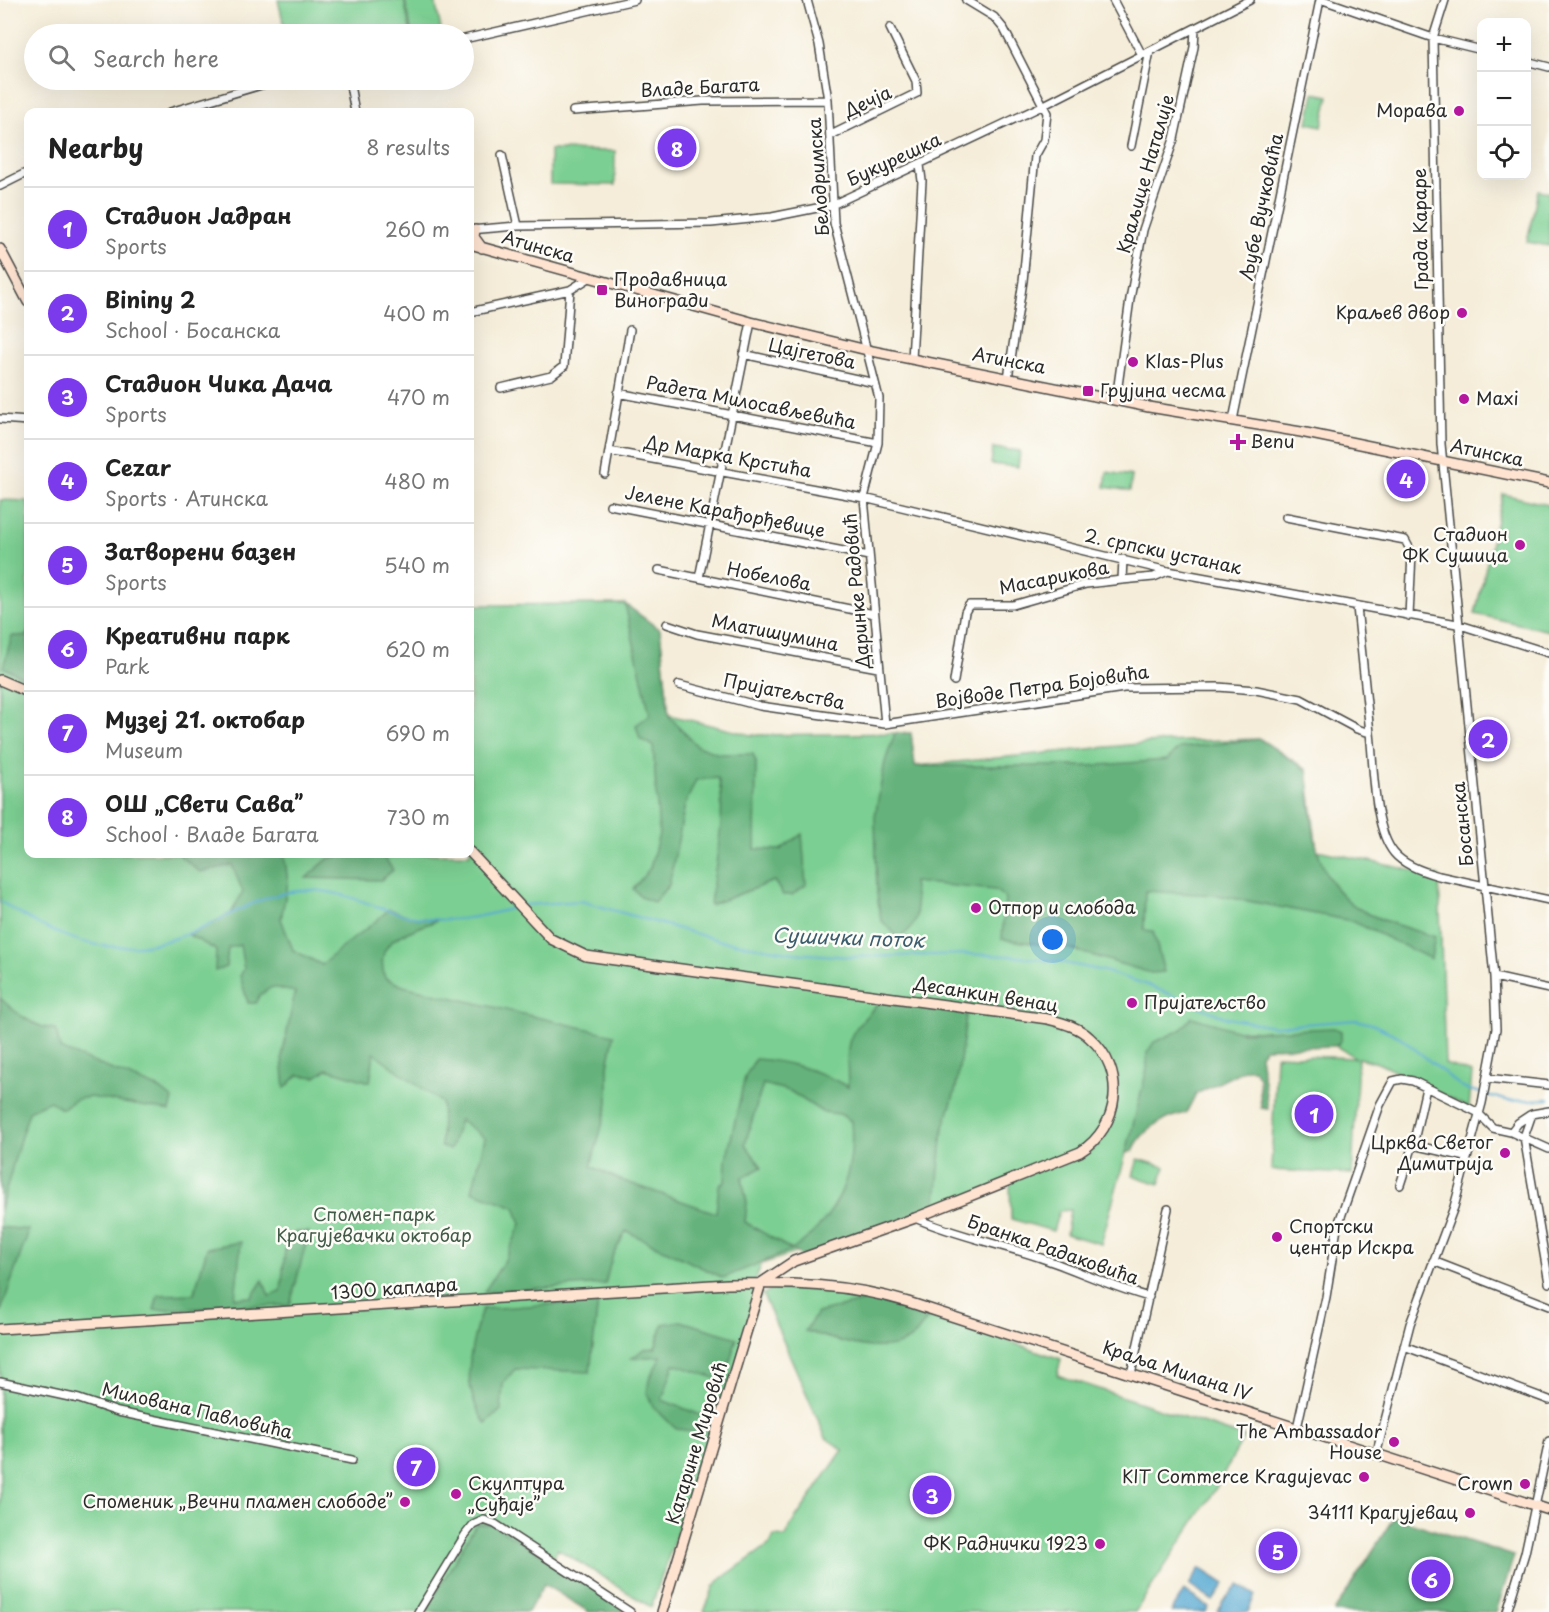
<!DOCTYPE html>
<html lang="en">
<head>
<meta charset="utf-8">
<style>
	body { margin:0; font-family:"Playpen Sans",sans-serif; background:#f6f6f6; color:#222 }
	.controls { position:absolute; right:18px; top:18px; display:grid; overflow:hidden; border-radius:12px; box-shadow:0 6px 24px #0002 }
	.controls button { width:54px; height:54px; display:grid; place-items:center; padding:0; border:0; border-bottom:2px solid #e0e0e0; background:#fff; color:#222; font:30px sans-serif }
	.you { position:absolute; left:1053px; top:940px; width:21px; height:21px; margin:-15px; border:4px solid #fff; border-radius:50%; background:#1a73e8; box-shadow:0 0 0 9px #1a73e833 }
	.badge { display:grid; place-items:center; width:39px; height:39px; border-radius:50%; background:#7c3aed; color:#fff; font-size:20px; font-weight:700 }
	.pin { position:absolute; translate:-50% -50%; border:3px solid #fff; box-shadow:0 2px 6px #0006 }
	.list { margin:0; padding:0; list-style:none }
	h2 { display:flex; justify-content:space-between; align-items:center; height:78px; margin:0; padding:0 24px; font-size:26px }
	h2 small { font-size:20px; font-weight:400; color:#767676 }
	.list li { display:grid; grid-template-columns:39px 1fr auto; gap:18px; align-items:center; box-sizing:border-box; height:84px; padding:0 24px; border-top:2px solid #e0e0e0 }
	.list b { display:block; font-size:22px; white-space:nowrap }
	.list p { margin:0; font-size:20px; white-space:nowrap; color:#767676 }
	.list em { font-size:20px; font-style:normal; color:#767676 }
	.icon { flex:none; width:33px; height:33px; fill:none; stroke:currentColor; stroke-width:2; stroke-linecap:round; stroke-linejoin:round }
	.map { position:relative; flex:none; width:1549px; height:1612px; overflow:hidden }
	.search { position:absolute; background:#fff; box-shadow:0 6px 24px #0002; left:24px; top:24px; width:450px; height:66px; display:flex; align-items:center; gap:15px; box-sizing:border-box; padding:0 21px; border-radius:33px; color:#767676; font-size:22px }
	.panel { position:absolute; background:#fff; box-shadow:0 6px 24px #0002; left:24px; top:108px; width:450px; height:750px; border-radius:12px }
	.map>svg:first-child { display:block }
</style>
</head>
<body>
<div class="map">
<svg width="1549" height="1612" viewBox="0 0 1549 1612">
	<rect width="100%" height="100%" fill="#fdfcf7"/>
	<filter id="ink" filterUnits="userSpaceOnUse"><feTurbulence type="fractalNoise" baseFrequency=".0167" numOctaves="2"/><feDisplacementMap in="SourceGraphic" scale="12" xChannelSelector="R" yChannelSelector="G"/><feConvolveMatrix kernelMatrix="1 2 1 2 8 2 1 2 1" color-interpolation-filters="sRGB"/></filter>
	<filter id="wash" filterUnits="userSpaceOnUse"><feTurbulence type="fractalNoise" baseFrequency=".008" numOctaves="4" result="noise"/><feDisplacementMap in="SourceGraphic" scale="24" xChannelSelector="R" yChannelSelector="G"/><feGaussianBlur stdDeviation="1.35" result="paint"/><feColorMatrix in="noise" values="0 0 0 0 0 0 0 0 0 0 0 0 0 0 0 0 0 1.4 0 .05"/><feComposite in="paint" operator="in"/></filter>
	<g filter="url(#wash)">
		<rect width="100%" height="100%" fill="#f5edd9"/>
		<path fill="#7ccf92" stroke="#547d5e" stroke-width="1.5" d="M 278,0 L 404,0 L 411,34 L 286,34 Z
			M 405,0 L 435,0 L 442,34 L 412,34 Z
			M 1314,93 L 1329,96 L 1322,126 L 1308,123 Z
			M 550,150 L 615,151 L 615,185 L 550,184 Z
			M 1538,190 L 1549,192 L 1549,246 L 1527,242 Z
			M 993,448 L 1020,451 L 1018,467 L 991,464 Z
			M 1107,472 L 1132,476 L 1130,491 L 1105,487 Z
			M 1503,494 L 1549,505 L 1549,631 L 1475,614 Z
			M 0,500 L 28,501 L 28,854 L 470,854 L 470,605 L 625,604 L 660,630 L 669,715 L 751,735 L 911,733 L 915,766 L 1158,742 L 1260,739 L 1307,770 L 1317,850 L 1439,876 L 1445,1064 L 1472,1073 L 1469,1108 L 1378,1063 L 1358,1058 L 1352,1174 L 1271,1170 L 1276,1055 L 1356,1058 L 1336,1046 L 1341,1040 L 1250,1030 L 1232,1031 L 1212,1023 L 1174,1042 L 1133,1151 L 1126,1153 L 1101,1244 L 1066,1234 L 1070,1210 L 1059,1211 L 1053,1231 L 1011,1219 L 1010,1182 L 761,1264 L 754,1285 L 764,1285 L 651,1607 L 558,1549 L 524,1612 L 0,1612 Z
			M 1138,1159 L 1165,1167 L 1160,1184 L 1133,1176 Z
			M 771,1289 C 787,1289 802,1288 817,1290 C 899,1296 984,1334 1061,1359 L 1057,1375 L 1244,1437 L 1216,1488 L 1135,1612 L 704,1612 L 714,1586 L 721,1579 L 770,1544 L 774,1536 L 786,1537 L 789,1528 L 843,1450 L 826,1438 L 763,1295 Z"/>
		<path fill="#65b27c" stroke="#486e54" stroke-width="1.5" fill-rule="evenodd" d="M 625,604 L 660,630 L 669,716 L 697,746 L 719,754 L 753,754 L 756,762 L 755,849 L 780,850 L 802,834 L 806,885 L 792,895 L 783,895 L 774,881 L 710,905 C 714,869 728,811 718,778 L 696,780 L 685,805 L 669,885 L 654,902 L 643,898 L 633,889 L 650,868 L 659,834 L 653,746 L 640,739 L 636,725 L 650,715 Z
			M 28,631 L 28,680 L 3,667 L 12,636 L 26,636 Z
			M 895,733 L 911,733 L 915,766 L 1087,766 L 1167,760 L 1179,748 L 1260,739 L 1307,770 C 1313,823 1310,879 1361,910 C 1382,922 1411,929 1435,937 L 1431,959 L 1352,921 L 1217,895 L 1145,891 L 1144,930 L 1153,931 L 1164,972 L 1151,973 L 1067,948 L 1002,939 L 1005,898 L 995,890 L 913,882 C 916,908 924,922 899,938 L 881,920 L 877,894 L 875,816 L 885,762 Z
			M 178,854 L 284,854 L 288,882 L 281,919 L 293,950 L 322,965 C 343,944 368,930 389,909 L 412,917 L 437,920 C 408,934 372,937 385,978 L 403,986 L 614,1035 L 608,1066 L 608,1104 L 591,1166 L 618,1179 L 716,1213 L 719,1185 L 725,1182 L 726,1160 L 745,1077 L 755,1059 C 788,1061 820,1071 848,1087 C 846,1030 847,1038 884,997 L 961,1007 L 966,1016 L 964,1033 L 956,1088 L 943,1130 L 935,1210 L 803,1257 L 792,1250 L 723,1278 L 626,1231 L 612,1257 L 605,1284 L 484,1292 L 505,1260 L 521,1224 L 515,1207 L 472,1191 L 485,1138 L 460,1120 L 450,1150 L 441,1147 L 442,1103 L 374,1053 L 370,1082 L 327,1069 L 316,1077 L 298,1075 L 285,1088 L 282,1057 L 295,992 L 272,987 L 260,995 L 256,1003 L 248,1003 L 240,976 L 244,969 L 240,945 L 228,948 L 226,967 L 215,971 L 216,950 L 189,935 L 231,913 L 243,892 L 232,865 L 200,872 ZM 763,1084 L 790,1091 L 822,1112 L 840,1114 L 851,1121 C 856,1175 836,1219 792,1250 L 745,1222 L 747,1203 L 742,1178 L 762,1167 L 745,1144 Z
			M 344,854 L 382,854 L 393,870 L 381,880 L 306,878 L 328,859 Z
			M 0,998 C 15,1012 35,1029 56,1029 L 60,1049 L 160,1089 L 173,1099 L 170,1111 L 90,1097 L 77,1099 L 61,1109 L 50,1101 L 30,1110 C 17,1143 11,1177 0,1210 Z
			M 1192,1017 L 1242,1032 L 1334,1028 L 1341,1031 L 1341,1040 L 1336,1046 L 1265,1048 L 1260,1055 L 1268,1109 L 1261,1108 L 1259,1078 L 1254,1069 L 1246,1069 L 1196,1094 L 1186,1113 C 1163,1118 1142,1128 1133,1151 L 1126,1153 L 1147,1069 L 1147,1053 L 1154,1042 L 1181,1030 Z
			M 0,1227 L 29,1230 L 0,1314 Z
			M 295,1232 L 309,1232 L 290,1305 L 154,1310 L 158,1295 L 194,1294 L 207,1248 L 241,1242 L 235,1298 L 252,1297 L 263,1280 L 269,1296 L 281,1292 L 285,1250 Z
			M 872,1299 L 929,1316 C 925,1322 920,1330 915,1335 C 888,1361 836,1339 805,1331 L 817,1313 Z
			M 598,1301 L 590,1372 L 515,1369 L 503,1383 L 501,1410 L 486,1424 C 459,1387 470,1349 482,1309 Z
			M 681,1321 L 737,1338 L 724,1381 L 674,1364 L 662,1400 L 711,1419 L 703,1434 L 675,1428 L 653,1406 L 647,1393 L 649,1380 L 661,1356 L 632,1358 L 644,1349 L 655,1348 L 663,1324 Z
			M 1394,1517 L 1514,1556 L 1496,1612 L 1334,1612 Z
			M 476,1524 L 492,1524 L 635,1612 L 589,1612 L 544,1584 L 528,1612 L 425,1612 Z"/>
		<path fill="#56a9d2" stroke="#406a7e" stroke-width="1.5" d="M 1200,1568 L 1225,1584 L 1213,1601 L 1189,1585 Z
			M 1239,1585 L 1255,1595 L 1248,1612 L 1218,1612 L 1223,1601 Z
			M 1184,1591 L 1209,1607 L 1206,1612 L 1171,1612 Z"/>
		<g fill="none" stroke-linecap="round" stroke-linejoin="round">
			<path stroke="#56a9d2" stroke-width="2" d="M 0,901 C 74,951 131,963 213,923 C 244,907 276,890 311,890 C 347,891 378,910 413,917 C 448,924 482,917 516,907
				M 524,905 L 581,901 L 722,941 L 795,953 L 851,957 L 966,954 L 1012,956 L 1060,962 L 1104,971 L 1145,984 L 1227,1018 L 1274,1026 L 1356,1020 L 1372,1024 L 1400,1037 L 1463,1088 L 1509,1101 L 1549,1099"/>
		</g>
	</g>
	<g filter="url(#ink)">
		<g fill="none" stroke-linecap="round" stroke-linejoin="round">
			<defs>
				<path id="street" d="M 807,0 L 819,44 L 828,100 L 834,223 L 879,398 L 878,443 L 864,498 L 885,724
					M 966,0 L 994,17 L 1004,29 L 1047,113 L 1044,140 L 1035,156 L 1023,281 L 1008,378
					M 1113,0 L 1142,55
					M 1323,0 L 1433,38 L 1482,50
					M 464,39 L 635,0
					M 1526,61 L 1549,67
					M 349,80 L 355,112
					M 573,111 L 703,101 L 828,100
					M 170,112 L 278,80
					M 831,135 L 917,93 L 916,81 L 890,28
					M 1131,146 L 1150,51
					M 502,155 L 518,226
					M 0,186 L 28,172
					M 470,230 L 518,226 L 711,223 L 772,217 L 832,205 L 1044,105 L 1250,0
					M 470,312 L 570,290 L 589,278
					M 743,354 L 875,383
					M 912,359 L 922,181 L 920,165
					M 501,388 L 551,376 L 564,366 L 570,290
					M 618,393 L 878,443
					M 1116,400 L 1130,299 L 1143,230 L 1174,139 L 1194,47 L 1195,29
					M 0,419 L 28,421
					M 1233,420 L 1320,0
					M 609,451 L 630,330
					M 605,474 L 609,451 L 864,498 L 1168,571 L 1457,624 L 1549,653
					M 610,505 L 869,556
					M 1286,517 L 1405,540 L 1412,553 L 1409,616
					M 659,570 L 874,614
					M 699,578 L 751,322
					M 1122,580 L 1154,577 L 1168,571
					M 1357,607 L 1370,733
					M 667,624 L 697,634 L 878,668
					M 954,681 L 965,612 L 969,605 L 1013,605 L 1086,584 L 1122,580 L 1123,559
					M 679,685 L 760,706 L 885,724 L 1124,688 L 1218,687 L 1256,690 L 1301,699 L 1357,729 L 1370,733 C 1374,765 1373,828 1394,853 C 1404,865 1424,872 1439,876 L 1549,900
					M 1494,977 L 1549,989
					M 1487,1078 L 1549,1085
					M 1426,1088 L 1413,1145 L 1466,1157
					M 1549,1111 L 1532,1114 L 1524,1137 L 1549,1283
					M 1511,1132 L 1518,1123 L 1530,1115
					M 1400,1185 L 1413,1145
					M 915,1218 C 956,1236 1001,1244 1044,1259 C 1079,1271 1112,1287 1149,1297
					M 1433,1261 L 1549,1306
					M 1404,1346 L 1549,1400
					M 1131,1374 L 1168,1209
					M 0,1382 L 79,1399 L 118,1412 L 352,1460
					M 1297,1428 L 1326,1297 L 1337,1228 L 1380,1105 L 1393,1081 L 1402,1079 L 1413,1081 L 1477,1112 L 1493,1128 L 1511,1132 L 1549,1149
					M 1376,1455 L 1410,1324 L 1454,1207 L 1482,1103 L 1496,1029 L 1494,977 L 1441,444 L 1433,38 L 1445,0
					M 418,1612 L 465,1535 L 473,1525 L 484,1520 L 495,1524 L 630,1612
					M 1507,1612 L 1525,1553 L 1549,1441"/>
				<path id="secondary" d="M 475,230 L 474,237 L 482,248
					M 470,244 L 751,322 L 867,350 L 1149,407 L 1301,432 L 1549,483
					M 0,249 L 28,302
					M 0,680 L 28,692
					M 470,852 L 551,939 L 586,956 L 1048,1019 C 1063,1023 1079,1027 1090,1038 C 1127,1070 1120,1127 1080,1152 L 915,1218 L 794,1261 L 761,1283 L 662,1612
					M 0,1329 L 728,1284 C 790,1282 848,1284 908,1302 L 1549,1510"/>
			</defs>
			<use href="#street" stroke="#494845" stroke-width="10"/>
			<use href="#secondary" stroke="#494845" stroke-width="12"/>
			<use href="#street" stroke="#fff" stroke-width="7"/>
			<use href="#secondary" stroke="#fee3d1" stroke-width="9"/>
		</g>
	</g>
	<g fill="#b5179e" stroke="#fdfcf7" stroke-width="2">
		<circle cx="1459" cy="111" r="6"/>
		<rect x="596" y="284" width="12" height="12" rx="3"/>
		<circle cx="1462" cy="313" r="6"/>
		<circle cx="1133" cy="362" r="6"/>
		<rect x="1082" y="385" width="12" height="12" rx="3"/>
		<circle cx="1464" cy="399" r="6"/>
		<path d="M1235 433h6v6h6v6h-6v6h-6v-6h-6v-6h6z"/>
		<circle cx="1520" cy="545" r="6"/>
		<circle cx="976" cy="908" r="6"/>
		<circle cx="1132" cy="1003" r="6"/>
		<circle cx="1505" cy="1153" r="6"/>
		<circle cx="1277" cy="1237" r="6"/>
		<circle cx="1394" cy="1442" r="6"/>
		<circle cx="1364" cy="1477" r="6"/>
		<circle cx="1525" cy="1484" r="6"/>
		<circle cx="456" cy="1494" r="6"/>
		<circle cx="405" cy="1502" r="6"/>
		<circle cx="1470" cy="1513" r="6"/>
		<circle cx="1100" cy="1544" r="6"/>
	</g>
	<g text-anchor="middle" stroke-width="5" stroke-linejoin="round" paint-order="stroke">
		<g font-size="18" fill="#2b2b2b" stroke="#fdfcf7">
			<text transform="translate(700 88) rotate(-3)" y="6">Владе Багата</text>
			<text transform="translate(868 102) rotate(-25)" y="6">Дечја</text>
			<text transform="translate(894 160) rotate(-25)" y="6">Букурешка</text>
			<text transform="translate(1146 174) rotate(-74)" y="6">Краљице Наталије</text>
			<text transform="translate(819 177) rotate(-94)" y="6">Белодримска</text>
			<text transform="translate(1262 207) rotate(-78)" y="6">Љубе Вучковића</text>
			<text transform="translate(1421 229) rotate(-91)" y="6">Града Караре</text>
			<text transform="translate(538 247) rotate(16)" y="6">Атинска</text>
			<text transform="translate(812 354) rotate(12)" y="6">Цајгетова</text>
			<text transform="translate(1009 361) rotate(11)" y="6">Атинска</text>
			<text transform="translate(751 403) rotate(11)" y="6">Радета Милосављевића</text>
			<text transform="translate(1487 453) rotate(12)" y="6">Атинска</text>
			<text transform="translate(728 457) rotate(10)" y="6">Др Марка Крстића</text>
			<text transform="translate(725 512) rotate(11)" y="6">Јелене Карађорђевице</text>
			<text transform="translate(1163 552) rotate(12)" y="6">2. српски устанак</text>
			<text transform="translate(769 577) rotate(11)" y="6">Нобелова</text>
			<text transform="translate(1054 578) rotate(-11)" y="6">Масарикова</text>
			<text transform="translate(857 591) rotate(-95)" y="6">Даринке Радовић</text>
			<text transform="translate(775 633) rotate(11)" y="6">Млатишумина</text>
			<text transform="translate(1042 687) rotate(-8)" y="6">Војводе Петра Бојовића</text>
			<text transform="translate(784 692) rotate(11)" y="6">Пријатељства</text>
			<text transform="translate(1463 824) rotate(-96)" y="6">Босанска</text>
			<text transform="translate(986 995) rotate(9)" y="6">Десанкин венац</text>
			<text transform="translate(1053 1250) rotate(19)" y="6">Бранка Радаковића</text>
			<text transform="translate(394 1289) rotate(-4)" y="6">1300 каплара</text>
			<text transform="translate(1177 1371) rotate(18)" y="6">Краља Милана IV</text>
			<text transform="translate(197 1411) rotate(13)" y="6">Милована Павловића</text>
			<text transform="translate(697 1443) rotate(-73)" y="6">Катарине Мировић</text>
		</g>
		<g font-size="18" fill="#2b2b2b" stroke="#fdfcf7" text-anchor="end">
			<text x="1447" y="117">Морава</text>
			<text x="614" y="286" text-anchor="start">Продавница<tspan x="614" dy="21">Виногради</tspan></text>
			<text x="1450" y="319">Краљев двор</text>
			<text x="1145" y="368" text-anchor="start">Klas-Plus</text>
			<text x="1100" y="397" text-anchor="start">Грујина чесма</text>
			<text x="1476" y="405" text-anchor="start">Maxi</text>
			<text x="1250" y="448" text-anchor="start">Benu</text>
			<text x="1508" y="541">Стадион<tspan x="1508" dy="21">ФК Сушица</tspan></text>
			<text x="988" y="914" text-anchor="start">Отпор и слобода</text>
			<text x="1144" y="1009" text-anchor="start">Пријатељство</text>
			<text x="1493" y="1149">Црква Светог<tspan x="1493" dy="21">Димитрија</tspan></text>
			<text x="1289" y="1233" text-anchor="start">Спортски<tspan x="1289" dy="21">центар Искра</tspan></text>
			<text x="1382" y="1438">The Ambassador<tspan x="1382" dy="21">House</tspan></text>
			<text x="1352" y="1483">KIT Commerce Kragujevac</text>
			<text x="468" y="1490" text-anchor="start">Скулптура<tspan x="468" dy="21">„Суђаје”</tspan></text>
			<text x="1513" y="1490">Crown</text>
			<text x="393" y="1508">Споменик „Вечни пламен слободе”</text>
			<text x="1458" y="1519">34111 Крагујевац</text>
			<text x="1088" y="1550">ФК Раднички 1923</text>
		</g>
		<g font-size="18" fill="#435c4a" stroke="#fdfcf7">
			<text x="374" y="1221">Спомен-парк<tspan x="374" dy="21">Крагујевачки октобар</tspan></text>
		</g>
		<g font-size="20" font-style="italic" fill="#3c5d6e" stroke="#fdfcf7">
			<text transform="translate(848 938) rotate(2)" y="7">Сушички поток</text>
		</g>
	</g>
</svg>
<div class="controls">
<button>+</button>
<button>−</button>
<button><svg class="icon" aria-label="locate" viewBox="0 0 24 24"><circle cx="12" cy="12" r="6"/><path d="M12 2v4M12 18v4M2 12h4M18 12h4"/></svg></button>
</div>
<div class="you"></div>
<div class="pin badge" style="left:1314px;top:1114px">1</div>
<div class="pin badge" style="left:1488px;top:739px">2</div>
<div class="pin badge" style="left:932px;top:1495px">3</div>
<div class="pin badge" style="left:1406px;top:479px">4</div>
<div class="pin badge" style="left:1278px;top:1551px">5</div>
<div class="pin badge" style="left:1431px;top:1579px">6</div>
<div class="pin badge" style="left:416px;top:1467px">7</div>
<div class="pin badge" style="left:677px;top:148px">8</div>
<div class="search"><svg class="icon" aria-label="search" viewBox="0 0 24 24"><circle cx="10" cy="10" r="6"/><path d="M15 15l6 6"/></svg>Search here</div>
<section class="panel">
<h2>Nearby<small>8 results</small></h2>
<ul class="list">
<li><span class="badge">1</span><div><b>Стадион Јадран</b><p>Sports</p></div><em>260 m</em></li>
<li><span class="badge">2</span><div><b>Bininy 2</b><p>School · Босанска</p></div><em>400 m</em></li>
<li><span class="badge">3</span><div><b>Стадион Чика Дача</b><p>Sports</p></div><em>470 m</em></li>
<li><span class="badge">4</span><div><b>Cezar</b><p>Sports · Атинска</p></div><em>480 m</em></li>
<li><span class="badge">5</span><div><b>Затворени базен</b><p>Sports</p></div><em>540 m</em></li>
<li><span class="badge">6</span><div><b>Креативни парк</b><p>Park</p></div><em>620 m</em></li>
<li><span class="badge">7</span><div><b>Музеј 21. октобар</b><p>Museum</p></div><em>690 m</em></li>
<li><span class="badge">8</span><div><b>ОШ „Свети Сава”</b><p>School · Владе Багата</p></div><em>730 m</em></li>
</ul>
</section>
</div>
</body>
</html>
